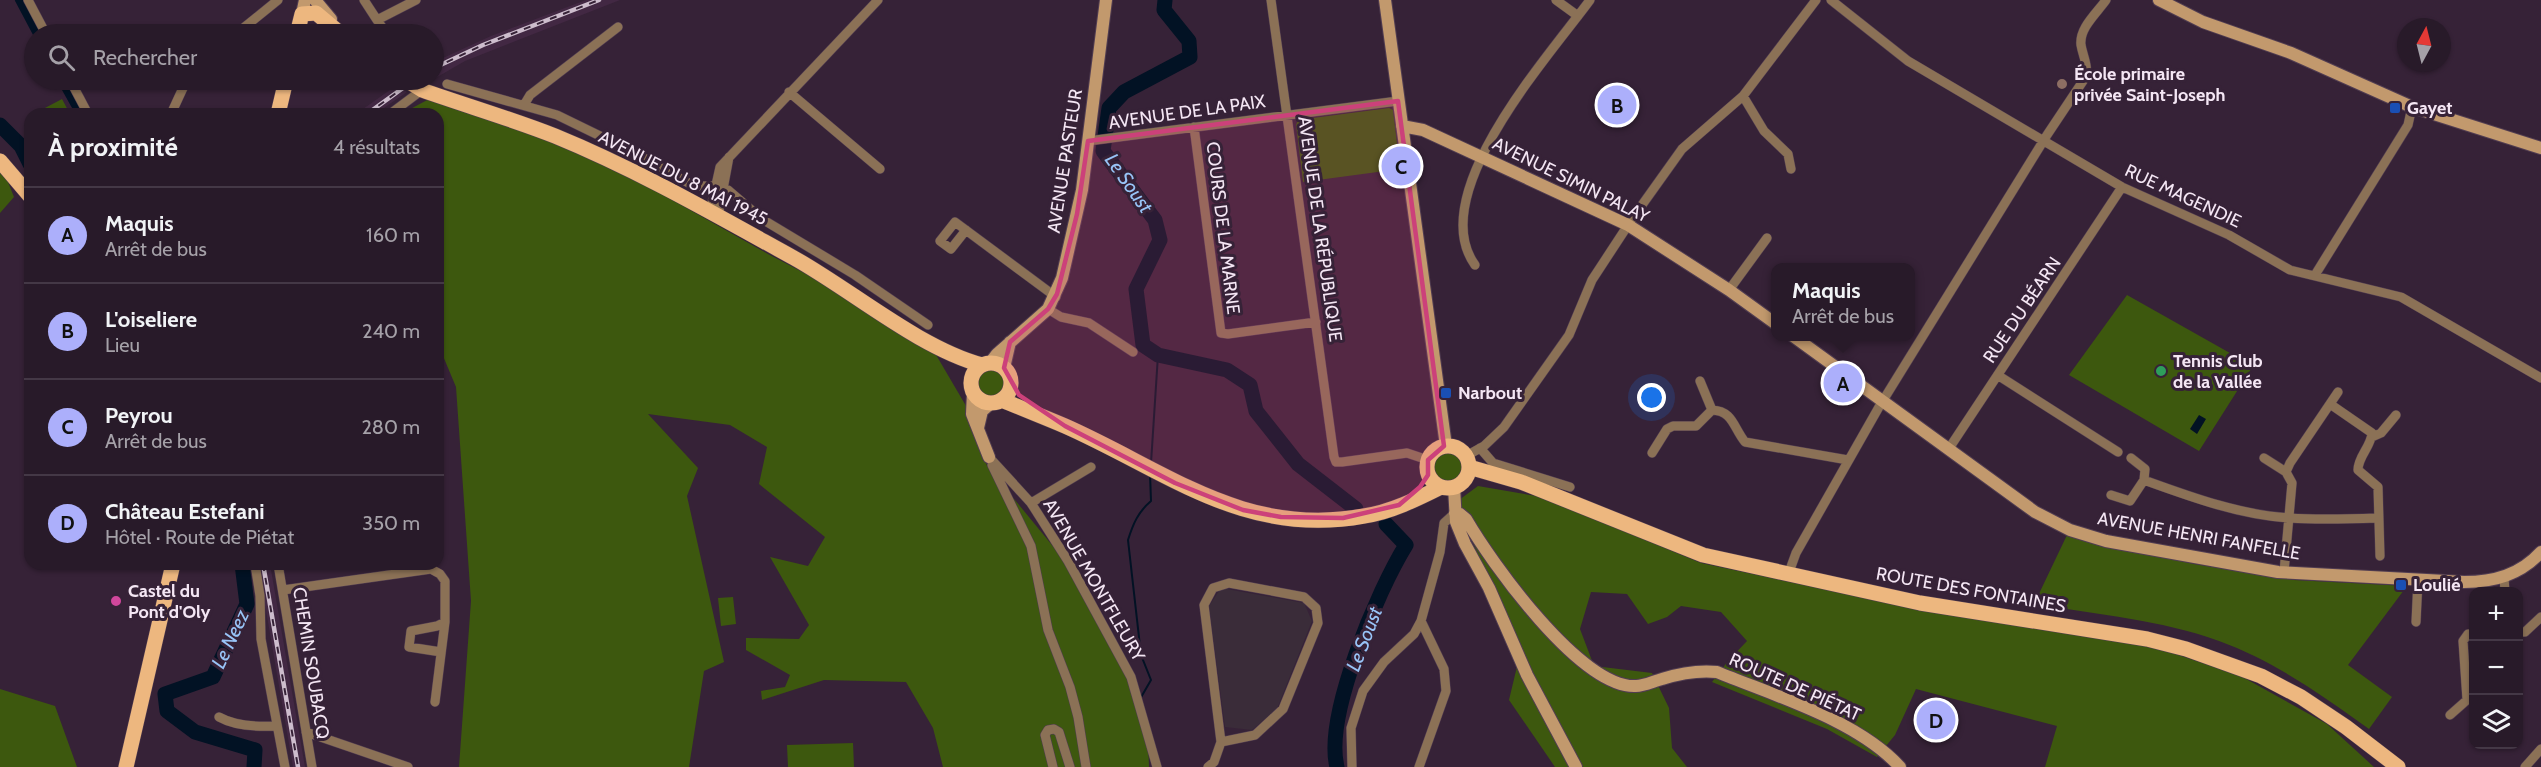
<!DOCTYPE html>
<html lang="fr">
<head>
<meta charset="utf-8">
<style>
	body { margin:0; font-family:Cabin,sans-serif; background:#342735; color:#f1f3f6 }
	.controls { position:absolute; right:18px; bottom:18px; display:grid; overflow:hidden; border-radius:12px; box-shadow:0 2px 4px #0004 }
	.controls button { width:54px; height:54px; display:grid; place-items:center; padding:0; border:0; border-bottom:2px solid #443846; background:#281a29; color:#f1f3f6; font:30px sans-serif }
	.compass { position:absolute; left:2397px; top:18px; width:54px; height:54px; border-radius:50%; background:#281a29; box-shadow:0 2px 4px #0004; rotate:7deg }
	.you { position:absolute; left:1652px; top:398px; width:21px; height:21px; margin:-15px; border:4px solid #fff; border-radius:50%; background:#1a73e8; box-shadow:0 0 0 9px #1a73e833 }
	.badge { display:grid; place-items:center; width:39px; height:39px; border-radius:50%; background:#acaffb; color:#111; font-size:20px; font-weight:700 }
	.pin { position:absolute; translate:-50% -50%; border:3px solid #fff; box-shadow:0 2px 6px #0006 }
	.popup { position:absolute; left:1771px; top:263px; width:144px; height:78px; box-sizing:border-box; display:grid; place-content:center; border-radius:12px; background:#281a29; filter:drop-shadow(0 2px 4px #0005); font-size:20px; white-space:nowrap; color:#a5a1a8 }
	.popup b { font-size:22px; color:#f1f3f6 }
	.popup::after { content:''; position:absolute; left:50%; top:100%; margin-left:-12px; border:12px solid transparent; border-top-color:#281a29 }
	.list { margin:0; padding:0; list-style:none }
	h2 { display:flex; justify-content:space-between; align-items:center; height:78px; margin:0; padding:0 24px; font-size:26px }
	h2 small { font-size:20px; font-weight:400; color:#a5a1a8 }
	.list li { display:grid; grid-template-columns:39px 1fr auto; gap:18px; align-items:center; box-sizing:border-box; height:96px; padding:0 24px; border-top:2px solid #443846 }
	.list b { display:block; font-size:22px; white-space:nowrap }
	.list p { margin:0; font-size:20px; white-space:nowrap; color:#a5a1a8 }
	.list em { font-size:20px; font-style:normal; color:#a5a1a8 }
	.icon { flex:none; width:33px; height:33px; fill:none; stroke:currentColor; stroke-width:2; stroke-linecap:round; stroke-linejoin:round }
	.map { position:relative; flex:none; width:2541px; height:767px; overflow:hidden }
	.search { position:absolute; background:#281a29; box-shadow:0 2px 4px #0004; left:24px; top:24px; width:420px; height:66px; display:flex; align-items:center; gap:15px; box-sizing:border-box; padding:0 21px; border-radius:33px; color:#a5a1a8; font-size:22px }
	.panel { position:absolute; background:#281a29; box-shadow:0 2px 4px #0004; left:24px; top:108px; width:420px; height:462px; border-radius:18px }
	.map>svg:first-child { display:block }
</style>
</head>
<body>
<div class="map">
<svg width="2541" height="767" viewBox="0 0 2541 767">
	<rect width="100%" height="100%" fill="#362237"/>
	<path fill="#422843" d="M 586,0 L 620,0 L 465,61 L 432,80 L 423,80 L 434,80 L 434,63 L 443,58 L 491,36 Z
		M 397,85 L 407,92 L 375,114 L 356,114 Z
		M 258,564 L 270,564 L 305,767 L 293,767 Z"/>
	<path fill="#3a2c39" d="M 1221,588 L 1304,603 L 1312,621 L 1277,709 L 1252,730 L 1225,727 L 1209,606 Z"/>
	<path fill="#3d580e" d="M 431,98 L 582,149 L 768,254 L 925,336 L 969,411 L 987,466 L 1061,556 L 1130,679 L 1148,736 L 1149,767 L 943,767 L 933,728 L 906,682 L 824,680 L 762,700 L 761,691 L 785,687 L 790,675 L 746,650 L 746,638 L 799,639 L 809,625 L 770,557 L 808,566 L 825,537 L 759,484 L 767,447 L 730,425 L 648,414 L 698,468 L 687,496 L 724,662 L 704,671 L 689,767 L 459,767 L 471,601 L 456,387 L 438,344 L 438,114 L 401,114 Z
		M 62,99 L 70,114 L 46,114 L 43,109 Z
		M 1389,108 L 1393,110 L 1400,169 L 1303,182 L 1296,125 L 1298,120 Z
		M 0,162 L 14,197 L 0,213 Z
		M 2127,295 L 2253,366 L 2199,451 L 2069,375 Z
		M976 383a14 14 0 1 1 28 0a14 14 0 1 1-28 0Z
		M1434 467a15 15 0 1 1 30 0a15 15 0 1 1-30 0Z
		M 1478,486 L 1542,497 L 1701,563 L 1907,607 L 2148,645 L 2239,675 L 2327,724 L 2374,767 L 2045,767 L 2057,726 L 1916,689 L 1895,735 L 1877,757 L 1827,729 L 1712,682 L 1728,661 L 1747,641 L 1721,612 L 1681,606 L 1667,617 L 1648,624 L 1627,594 L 1591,592 L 1580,629 L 1594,666 L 1652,673 L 1669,708 L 1672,748 L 1687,767 L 1555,767 L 1509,700 L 1520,654 L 1463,519 L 1459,500 Z
		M 2067,535 L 2194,564 L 2294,580 L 2407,586 L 2348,665 L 2392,697 L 2369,729 C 2322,695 2274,661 2219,641 C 2162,620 2098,615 2038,604 L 2036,600 Z
		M 733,597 L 736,624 L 721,626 L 718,598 Z
		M 0,689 L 55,706 L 77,767 L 0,767 Z
		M 853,743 L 854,767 L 788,767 L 787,745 Z"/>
	<path fill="#021224" d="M 2199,415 L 2206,419 L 2197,434 L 2190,429 Z"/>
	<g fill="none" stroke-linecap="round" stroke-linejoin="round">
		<path stroke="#021224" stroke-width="2" d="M 1151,463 L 1158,355
			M 1140,699 L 1151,680 L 1141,655 L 1128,540 C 1133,524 1138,512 1151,501 L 1150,474"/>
		<path stroke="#021224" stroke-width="8" d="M 19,0 L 37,34
			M 61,80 L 80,114"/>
		<path stroke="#021224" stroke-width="15" d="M 1165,0 L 1164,10 L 1189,41 L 1190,57 L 1124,92 L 1109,108 L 1103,151 L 1155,220 L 1160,240 L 1136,289 L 1143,345 L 1158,355 L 1227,370 L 1250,385 L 1256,411 L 1298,464 L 1356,509
			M 0,125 L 21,146 L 30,164
			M 242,564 L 247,604 L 213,677 L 165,694 L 167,711 L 195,732 L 255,750 L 254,767
			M 1337,767 C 1324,716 1378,590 1406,545 L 1386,524"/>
		<defs>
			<path id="street" d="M 28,0 L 46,34
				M 364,0 L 377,20 L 416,0
				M 1271,0 L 1334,457 L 1336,462 L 1342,462 L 1407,453 L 1428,460
				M 1556,0 L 1578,16
				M 1831,0 L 1908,61 L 2122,187 L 2229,235 L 2290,270 L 2401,297 L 2541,378
				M 377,20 L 387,34
				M 236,34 L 278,0
				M 70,80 L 88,114
				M 447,84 L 557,115 L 635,153 L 694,186 L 715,186 L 728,190 L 762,219 L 855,275 L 928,325
				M 789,92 L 880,169
				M 1743,96 L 1764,131 L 1788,154 L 1791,169
				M 524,105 L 530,95 L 618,27
				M 171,114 L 183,88 L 190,80
				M 390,114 L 422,90
				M 1194,127 L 1221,333 L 1228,334 L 1316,322
				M 1088,141 L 1398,101
				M 708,210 L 712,203 L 720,167 L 878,0
				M 718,216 L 729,157
				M 966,230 L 951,249 L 940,241 L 955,222 L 1056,297
				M 1475,265 C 1424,194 1549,56 1590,0
				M 2315,275 L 2408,125 L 2412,107
				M 1729,290 L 1767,238
				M 1048,309 L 1061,317 L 1089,323 L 1133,352
				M 1999,376 L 2118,452
				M 1700,381 L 1712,410
				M 2330,404 L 2372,433 C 2371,447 2358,456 2358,470 L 2378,487 L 2380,556
				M 2372,437 L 2381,433 L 2396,415
				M 1480,448 L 1493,463 L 1570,487
				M 1948,450 L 2122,187
				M 1652,453 L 1667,429 L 1673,426 L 1696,426 L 1712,410 C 1733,411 1733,427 1745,442 L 1848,460
				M 1466,456 L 1484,446 L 1504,427 L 1569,335 L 1592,280 L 1632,219 L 1682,149 L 1743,96 L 1816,0
				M 989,457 L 1031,503 L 1068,561 L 1131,677 L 1157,767
				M 2131,458 L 2145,469 L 2144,480 C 2191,497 2240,515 2290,518 C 2319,520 2348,519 2377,518
				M 2264,458 L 2286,472 L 2292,483 L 2284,572
				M 992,465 L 1031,546 L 1048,630 L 1070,687 L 1078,717 L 1086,767
				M 2286,472 L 2290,463 L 2338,392
				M 2111,495 L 2130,501 L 2144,480
				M 1031,503 L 1091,467
				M 255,564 L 260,596 L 261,639 L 285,767
				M 278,564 L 312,767
				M 1788,575 L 1796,553 L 1879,407 L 2047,135 L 2085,78 C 2089,66 2083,57 2081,45 C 2079,28 2097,13 2106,0
				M 2504,577 L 2505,592
				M 283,590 L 431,569 L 440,574 L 445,581 L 445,622 L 435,702
				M 2416,622 L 2418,580
				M 2518,632 L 2525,632 L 2541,617
				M 441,652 L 409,647 L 411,631 L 437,626 L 445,622
				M 2450,715 L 2467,700 L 2463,641 L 2468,634 L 2474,634
				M 219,717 C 235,726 259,727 277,726
				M 306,732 L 408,767
				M 1053,767 L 1045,735 L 1048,730 L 1054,729 L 1059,732 L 1070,767
				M 1208,767 L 1214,762 L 1221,742 L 1204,605 L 1213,588 L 1229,583 L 1304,597 L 1316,608 L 1318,623 L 1283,709 L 1255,735 L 1221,742
				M 1352,767 L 1351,728 L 1363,691 L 1384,662 L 1414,634 L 1421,621 L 1440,552 L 1444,523 L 1455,513
				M 1419,767 L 1446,691 L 1444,669 L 1421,621
				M 2525,767 L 2541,749"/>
			<path id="secondary" d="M 315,0 L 331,19
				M 1385,0 L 1446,446
				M 2159,0 L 2203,22 L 2291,53 L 2412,107 L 2541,148
				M 302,14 L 305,0
				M 1402,126 L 1423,130 L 1628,225 L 1729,290 L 1776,324
				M 1793,336 L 2035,512 L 2070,530 L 2106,541 L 2278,572 L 2464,582 C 2494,582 2520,575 2541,552
				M 990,363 L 997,354 L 1048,309 L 1062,278 L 1082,190 L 1106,0
				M 1004,368 L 1010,342
				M 973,392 L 972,414 L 989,457
				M 978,428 L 982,411 L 991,403
				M 1454,487 L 1456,522 L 1465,544 L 1489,588 L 1527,675 L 1576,767
				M 1455,513 L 1460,514 L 1466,519 C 1491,562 1581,689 1636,686 C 1644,686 1654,681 1662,679 C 1681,673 1697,670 1717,672 C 1775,696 1857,720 1900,767"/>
			<path id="primary" d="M 302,14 L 316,13 L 341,34
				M 297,34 L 302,14
				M 406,80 L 422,90 C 467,106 512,119 555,136 C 638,170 716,215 794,258 C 853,291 919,348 982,365
				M 278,114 L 286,80
				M 0,161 L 30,196
				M971 383a20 20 0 1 1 40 0a20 20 0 1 1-40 0Z
				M 1002,400 C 1023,409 1044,417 1065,426 C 1167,471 1244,538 1364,516 C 1391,512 1417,499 1441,487
				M1427 467a21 21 0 1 1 42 0a21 21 0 1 1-42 0Z
				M 1469,467 L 1521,482 L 1703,555 L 1920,603 L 2147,639 L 2186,649 L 2261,676 L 2301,697 L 2346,727 L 2398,767
				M 126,767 L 173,564"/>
		</defs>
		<use href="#street" stroke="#513d51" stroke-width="10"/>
		<use href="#secondary" stroke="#513d51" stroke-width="14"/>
		<use href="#primary" stroke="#513d51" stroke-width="16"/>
		<use href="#street" stroke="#8b7156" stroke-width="9"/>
		<use href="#secondary" stroke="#c2996d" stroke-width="12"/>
		<use href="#primary" stroke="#edb77f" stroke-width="15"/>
		<defs>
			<path id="rail" d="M 434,68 L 483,45 L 599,0
				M 367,114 L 414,80
				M 263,564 L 298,767"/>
		</defs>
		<use href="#rail" stroke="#cdbdcd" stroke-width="4.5"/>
		<use href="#rail" stroke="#362237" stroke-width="2" stroke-dasharray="7" stroke-linecap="butt"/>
	</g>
	<path fill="#cc417a" fill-opacity="0.2" stroke="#cc417a" stroke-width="4.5" stroke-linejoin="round" d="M 1398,101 L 1444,446 L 1428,460 L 1428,475 L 1420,487 L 1399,505 L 1343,518 L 1281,517 L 1243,510 L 1175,483 L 1065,426 L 1019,395 L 1004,368 L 1010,342 L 1048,309 L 1057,294 L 1077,214 L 1088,141 Z"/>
	<circle fill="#8d6e63" stroke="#362237" stroke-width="2" cx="2062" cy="84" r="6"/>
	<g fill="#1a4fb4" stroke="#362237" stroke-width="2">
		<rect x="2389" y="102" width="12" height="12" rx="3"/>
		<rect x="1440" y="387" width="12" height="12" rx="3"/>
		<rect x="2395" y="579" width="12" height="12" rx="3"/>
	</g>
	<circle fill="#2e9e5b" stroke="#362237" stroke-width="2" cx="2161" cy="371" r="6"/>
	<circle fill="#d1479c" stroke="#362237" stroke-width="2" cx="116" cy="601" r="6"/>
	<g text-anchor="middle" stroke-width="6" stroke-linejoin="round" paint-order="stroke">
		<g font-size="18" font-weight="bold" fill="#f4e6f4" stroke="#362237" text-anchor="start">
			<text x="2074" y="80">École primaire<tspan x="2074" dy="21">privée Saint-Joseph</tspan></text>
			<text x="2407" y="114">Gayet</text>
			<text x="2173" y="367">Tennis Club<tspan x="2173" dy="21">de la Vallée</tspan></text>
			<text x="1458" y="399">Narbout</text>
			<text x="2413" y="591">Loulié</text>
			<text x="128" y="597">Castel du<tspan x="128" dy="21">Pont d'Oly</tspan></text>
		</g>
		<g font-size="18" fill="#f4e6f4" stroke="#362237">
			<text transform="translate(1187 112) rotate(-8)" y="6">AVENUE DE LA PAIX</text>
			<text transform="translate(1065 161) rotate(-81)" y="6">AVENUE PASTEUR</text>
			<text transform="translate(683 178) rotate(27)" y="6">AVENUE DU 8 MAI 1945</text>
			<text transform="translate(1571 180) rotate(26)" y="6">AVENUE SIMIN PALAY</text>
			<text transform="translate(2183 196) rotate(25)" y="6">RUE MAGENDIE</text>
			<text transform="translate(1223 228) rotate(83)" y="6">COURS DE LA MARNE</text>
			<text transform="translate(1320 229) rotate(82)" y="6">AVENUE DE LA RÉPUBLIQUE</text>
			<text transform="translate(2022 310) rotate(-56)" y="6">RUE DU BÉARN</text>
			<text transform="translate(2199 536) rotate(10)" y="6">AVENUE HENRI FANFELLE</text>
			<text transform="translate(1094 580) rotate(60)" y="6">AVENUE MONTFLEURY</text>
			<text transform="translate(1971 590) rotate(10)" y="6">ROUTE DES FONTAINES</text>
			<text transform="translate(311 663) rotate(81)" y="6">CHEMIN SOUBACQ</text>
			<text transform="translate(1795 687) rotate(24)" y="6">ROUTE DE PIÉTAT</text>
		</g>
		<g font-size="20" font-style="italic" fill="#98c4f7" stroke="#362237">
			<text transform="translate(1129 183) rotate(55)" y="7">Le Soust</text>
			<text transform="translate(230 639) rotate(-65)" y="7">Le Neez</text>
			<text transform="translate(1364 639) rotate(-69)" y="7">Le Soust</text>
		</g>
	</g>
</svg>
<div class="controls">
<button>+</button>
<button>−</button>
<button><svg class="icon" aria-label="layers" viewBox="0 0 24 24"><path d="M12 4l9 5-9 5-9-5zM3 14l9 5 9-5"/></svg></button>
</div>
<svg class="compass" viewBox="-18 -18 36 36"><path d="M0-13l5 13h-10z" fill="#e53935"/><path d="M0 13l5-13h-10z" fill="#a5a1a8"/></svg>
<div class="you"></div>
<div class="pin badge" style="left:1843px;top:383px">A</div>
<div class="popup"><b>Maquis</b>Arrêt de bus</div>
<div class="pin badge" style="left:1617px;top:105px">B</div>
<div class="pin badge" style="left:1401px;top:166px">C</div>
<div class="pin badge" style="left:1936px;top:720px">D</div>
<div class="search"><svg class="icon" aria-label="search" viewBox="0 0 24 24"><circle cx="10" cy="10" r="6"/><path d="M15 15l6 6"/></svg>Rechercher</div>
<section class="panel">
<h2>À proximité<small>4 résultats</small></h2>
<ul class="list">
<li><span class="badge">A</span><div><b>Maquis</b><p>Arrêt de bus</p></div><em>160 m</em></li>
<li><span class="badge">B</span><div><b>L'oiseliere</b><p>Lieu</p></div><em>240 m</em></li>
<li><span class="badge">C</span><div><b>Peyrou</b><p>Arrêt de bus</p></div><em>280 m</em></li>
<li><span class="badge">D</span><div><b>Château Estefani</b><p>Hôtel · Route de Piétat</p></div><em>350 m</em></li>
</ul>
</section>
</div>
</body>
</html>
